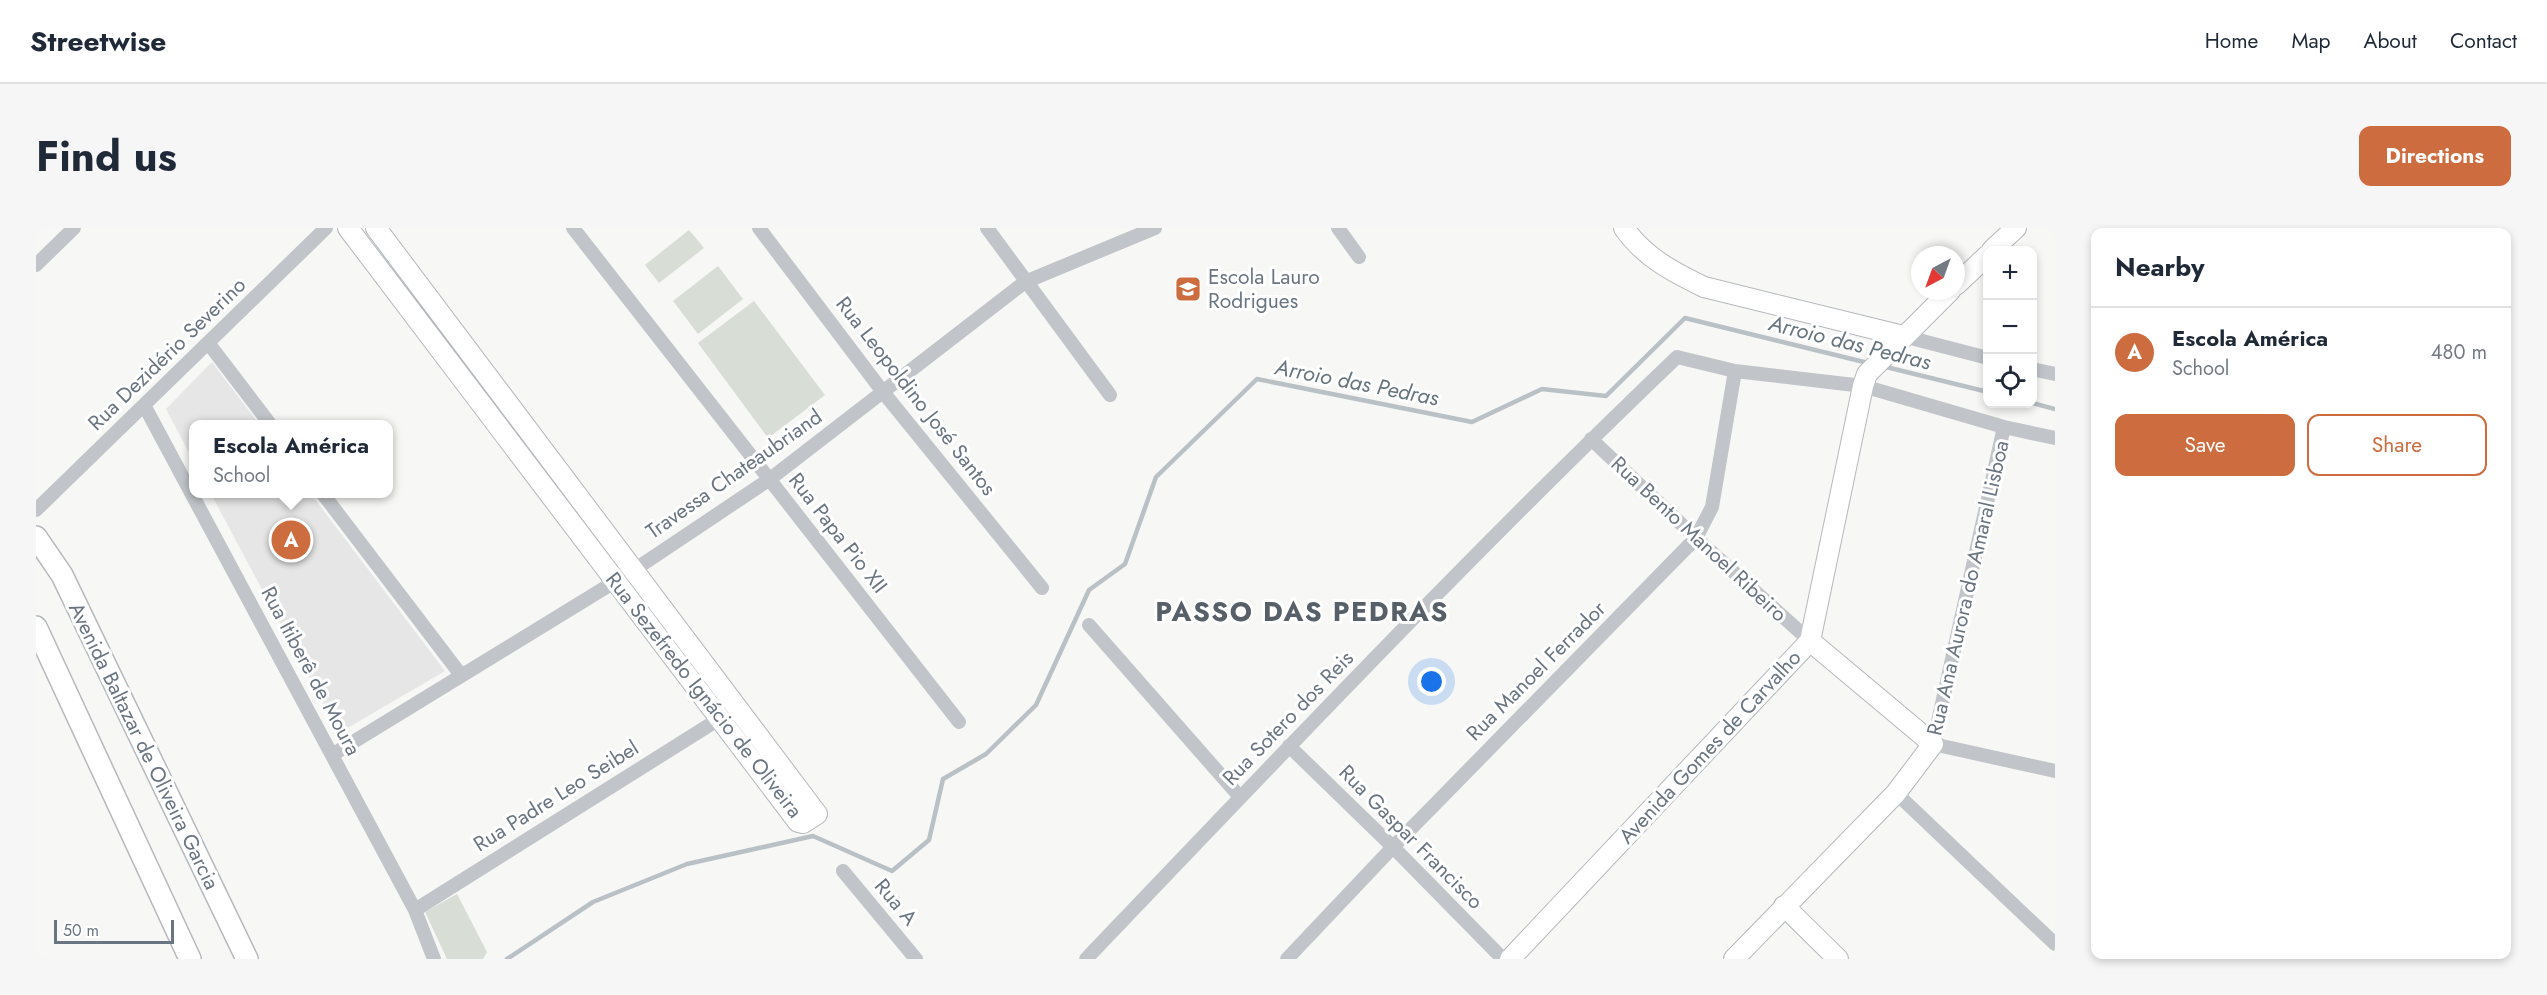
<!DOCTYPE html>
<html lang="en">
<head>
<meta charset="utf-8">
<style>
	body { margin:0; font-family:Jost,sans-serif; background:#f6f6f7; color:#1f2937 }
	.controls { position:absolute; right:18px; top:18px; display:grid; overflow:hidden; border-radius:12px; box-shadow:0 3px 9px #0003 }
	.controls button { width:54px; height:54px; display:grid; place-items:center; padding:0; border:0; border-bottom:2px solid #e0e1e3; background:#fff; color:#1f2937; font:30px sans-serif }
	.compass { position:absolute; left:1875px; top:18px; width:54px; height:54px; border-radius:50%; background:#fff; box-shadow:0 3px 9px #0003; rotate:221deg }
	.scale { position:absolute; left:18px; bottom:15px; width:120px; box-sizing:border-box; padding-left:6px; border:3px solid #6a7582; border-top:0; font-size:16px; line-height:21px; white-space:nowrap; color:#6a7582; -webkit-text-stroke:4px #fff; paint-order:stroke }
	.you { position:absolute; left:1396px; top:454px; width:21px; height:21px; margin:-15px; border:4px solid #fff; border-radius:50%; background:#1a73e8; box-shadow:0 0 0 9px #1a73e833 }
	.badge { display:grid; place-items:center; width:39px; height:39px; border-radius:50%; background:#cd6c3f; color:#fff; font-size:20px; font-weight:700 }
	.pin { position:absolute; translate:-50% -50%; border:3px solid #fff; box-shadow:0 2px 6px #0006 }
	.popup { position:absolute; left:153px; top:192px; width:204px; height:78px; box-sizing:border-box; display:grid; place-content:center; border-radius:12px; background:#fff; filter:drop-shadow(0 2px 4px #0005); font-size:20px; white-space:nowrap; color:#747a83 }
	.popup b { font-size:22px; color:#1f2937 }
	.popup::after { content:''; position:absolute; left:50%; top:100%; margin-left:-12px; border:12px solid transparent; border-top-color:#fff }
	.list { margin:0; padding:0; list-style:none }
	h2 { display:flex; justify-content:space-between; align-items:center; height:78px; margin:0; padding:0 24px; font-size:26px }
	h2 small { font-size:20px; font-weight:400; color:#747a83 }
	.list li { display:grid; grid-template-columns:39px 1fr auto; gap:18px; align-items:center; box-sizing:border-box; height:90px; padding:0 24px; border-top:2px solid #e0e1e3 }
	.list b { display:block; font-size:22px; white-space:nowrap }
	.list p { margin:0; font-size:20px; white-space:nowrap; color:#747a83 }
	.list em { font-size:20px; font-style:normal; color:#747a83 }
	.actions { display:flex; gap:12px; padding:18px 24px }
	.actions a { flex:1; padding:14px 0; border:2px solid #cd6c3f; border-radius:12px; text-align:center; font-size:21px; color:#cd6c3f }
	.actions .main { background:#cd6c3f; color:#fff }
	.icon { flex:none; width:33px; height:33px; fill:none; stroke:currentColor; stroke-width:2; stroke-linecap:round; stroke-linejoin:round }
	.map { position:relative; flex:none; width:2019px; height:731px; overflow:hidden; border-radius:12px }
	header { display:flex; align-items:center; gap:36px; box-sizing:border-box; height:84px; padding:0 30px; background:#fff; border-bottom:2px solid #e0e1e3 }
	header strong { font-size:28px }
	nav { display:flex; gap:33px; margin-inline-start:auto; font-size:21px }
	.intro { display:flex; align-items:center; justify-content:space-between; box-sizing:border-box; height:144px; padding:0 36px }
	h1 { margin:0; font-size:42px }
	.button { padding:15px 27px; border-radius:12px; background:#cd6c3f; color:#fff; font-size:21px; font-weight:700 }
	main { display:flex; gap:36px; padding:0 36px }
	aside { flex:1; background:#fff; border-radius:12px; box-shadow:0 3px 9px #0003 }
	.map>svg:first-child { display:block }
</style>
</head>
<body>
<header>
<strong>Streetwise</strong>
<nav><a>Home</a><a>Map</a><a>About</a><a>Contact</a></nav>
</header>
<div class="intro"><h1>Find us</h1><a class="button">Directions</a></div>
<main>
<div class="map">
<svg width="2019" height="731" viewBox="0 0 2019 731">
	<rect width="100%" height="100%" fill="#f7f7f5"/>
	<path fill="#e5e6e5" d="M 176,134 L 223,196 L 158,196 L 157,232 L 130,181 Z
		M 175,266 L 275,266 L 409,443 L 303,505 Z"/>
	<path fill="#d8ddd6" d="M 653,2 L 668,20 L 623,55 L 609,37 Z
		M 682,38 L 707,71 L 662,106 L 637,73 Z
		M 718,73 L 789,167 L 732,210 L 662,115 Z
		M 421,666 L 451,724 L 447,731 L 411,731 L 389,684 Z"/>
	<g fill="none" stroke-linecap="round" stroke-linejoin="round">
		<path stroke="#b9c1c6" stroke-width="4.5" d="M 1846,138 L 1952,164
			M 448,160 L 524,264
			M 1996,175 L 2019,181
			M 471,731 L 557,674 L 651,636 L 777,608 L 856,643 L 893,612 L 907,551 L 950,526 L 1000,477 L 1053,362 L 1089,336 L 1120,249 L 1221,151 L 1436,194 L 1506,161 L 1570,168 L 1649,90 L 1832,135"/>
		<defs>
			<path id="secondary" d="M 312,0 L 762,594 L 767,595 L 781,586 L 340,0
				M 1588,0 C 1608,29 1637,44 1668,59 L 1867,108
				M 1956,22 L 1980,0
				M 1920,57 L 1952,27
				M 1748,678 L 1802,731
				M 1474,731 L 1774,413 L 1827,158 L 1831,146 L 1914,63
				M 1698,731 L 1860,565 L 1897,516 L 1774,413"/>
			<path id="primary" d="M 0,309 L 26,347 L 211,731
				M 0,399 L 154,731"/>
		</defs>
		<use href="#secondary" stroke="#b4b8bc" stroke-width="22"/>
		<use href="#primary" stroke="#b5b8bc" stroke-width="24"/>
		<path stroke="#c1c4c8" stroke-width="14" d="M 537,0 L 923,494
			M 723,0 L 847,164 L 1006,360
			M 951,0 L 1074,167
			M 1302,0 L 1323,29
			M 0,37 L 38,0
			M 1867,108 L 1952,130
			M 173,116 L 234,196
			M 1996,141 L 2019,146
			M 108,177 L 379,682 L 398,731
			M 1968,199 L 1897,516 L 2019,543
			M 1555,211 L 1660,310 L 1774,413
			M 287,266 L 425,447
			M 0,282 L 290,0
			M 1053,397 L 1204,569
			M 1253,518 L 1357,619 L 1467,731
			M 296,527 L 598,342 L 734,251 L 989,54 L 1119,0
			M 1860,565 L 2019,716
			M 807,643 L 880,731
			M 379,682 L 683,491
			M 1050,731 C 1244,528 1438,323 1641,129 L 1699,143 L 1827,158 L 1968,199 L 2019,210
			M 1251,731 L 1357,619 L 1660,310 L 1676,279 L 1699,143"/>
		<use href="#secondary" stroke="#fff" stroke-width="20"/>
		<use href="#primary" stroke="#fff" stroke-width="21"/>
	</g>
	<defs>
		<symbol id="school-square" viewBox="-11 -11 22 22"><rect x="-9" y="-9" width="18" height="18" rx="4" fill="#cd6c3f" stroke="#fff"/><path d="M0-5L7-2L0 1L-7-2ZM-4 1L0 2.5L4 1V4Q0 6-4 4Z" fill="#fff"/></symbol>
	</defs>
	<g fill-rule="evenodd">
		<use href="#school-square" x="1137" y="46" width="30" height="30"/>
	</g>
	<g text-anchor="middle" stroke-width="6" stroke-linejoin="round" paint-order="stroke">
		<g font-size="21" fill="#6a7582" stroke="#fff" text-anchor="start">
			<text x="1172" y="56">Escola Lauro<tspan x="1172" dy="24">Rodrigues</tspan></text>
		</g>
		<g font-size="21" fill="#6a7582" stroke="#fff">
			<text transform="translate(131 126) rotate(-44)" y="7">Rua Dezidério Severino</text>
			<text transform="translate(880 168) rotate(52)" y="7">Rua Leopoldino José Santos</text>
			<text transform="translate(698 246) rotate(-35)" y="7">Travessa Chateaubriand</text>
			<text transform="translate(802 305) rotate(52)" y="7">Rua Papa Pio XII</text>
			<text transform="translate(1663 311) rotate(43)" y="7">Rua Bento Manoel Ribeiro</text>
			<text transform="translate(1932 360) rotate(-77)" y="7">Rua Ana Aurora do Amaral Lisboa</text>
			<text transform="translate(275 443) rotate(62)" y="7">Rua Itiberê de Moura</text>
			<text transform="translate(1500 443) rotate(-45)" y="7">Rua Manoel Ferrador</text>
			<text transform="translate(668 467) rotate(52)" y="7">Rua Sezefredo Ignácio de Oliveira</text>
			<text transform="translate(1252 490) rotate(-46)" y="7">Rua Sotero dos Reis</text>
			<text transform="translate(108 518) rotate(64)" y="7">Avenida Baltazar de Oliveira Garcia</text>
			<text transform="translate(1674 519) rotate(-47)" y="7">Avenida Gomes de Carvalho</text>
			<text transform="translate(520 568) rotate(-32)" y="7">Rua Padre Leo Seibel</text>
			<text transform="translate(1375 609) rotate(45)" y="7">Rua Gaspar Francisco</text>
			<text transform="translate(860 674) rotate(50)" y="7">Rua A</text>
		</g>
		<g font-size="22" font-style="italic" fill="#66757e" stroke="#fff">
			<text transform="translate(1814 114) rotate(14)" y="8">Arroio das Pedras</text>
			<text transform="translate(1321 154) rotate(11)" y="8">Arroio das Pedras</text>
		</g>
		<g font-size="27" font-weight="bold" letter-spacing="1.5" fill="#575f68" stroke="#fff">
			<text x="1266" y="393">PASSO DAS PEDRAS</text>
		</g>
	</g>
</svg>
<div class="controls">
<button>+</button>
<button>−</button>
<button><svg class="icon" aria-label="locate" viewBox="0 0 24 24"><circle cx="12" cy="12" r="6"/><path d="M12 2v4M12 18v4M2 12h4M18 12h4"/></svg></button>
</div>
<svg class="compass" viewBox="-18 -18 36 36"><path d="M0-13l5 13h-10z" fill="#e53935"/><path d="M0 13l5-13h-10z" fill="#747a83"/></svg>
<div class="scale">50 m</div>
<div class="you"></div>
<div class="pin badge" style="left:255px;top:312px">A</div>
<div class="popup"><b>Escola América</b>School</div>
</div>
<aside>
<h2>Nearby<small></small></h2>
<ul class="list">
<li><span class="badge">A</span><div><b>Escola América</b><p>School</p></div><em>480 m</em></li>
</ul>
<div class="actions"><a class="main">Save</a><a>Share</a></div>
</aside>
</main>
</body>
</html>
